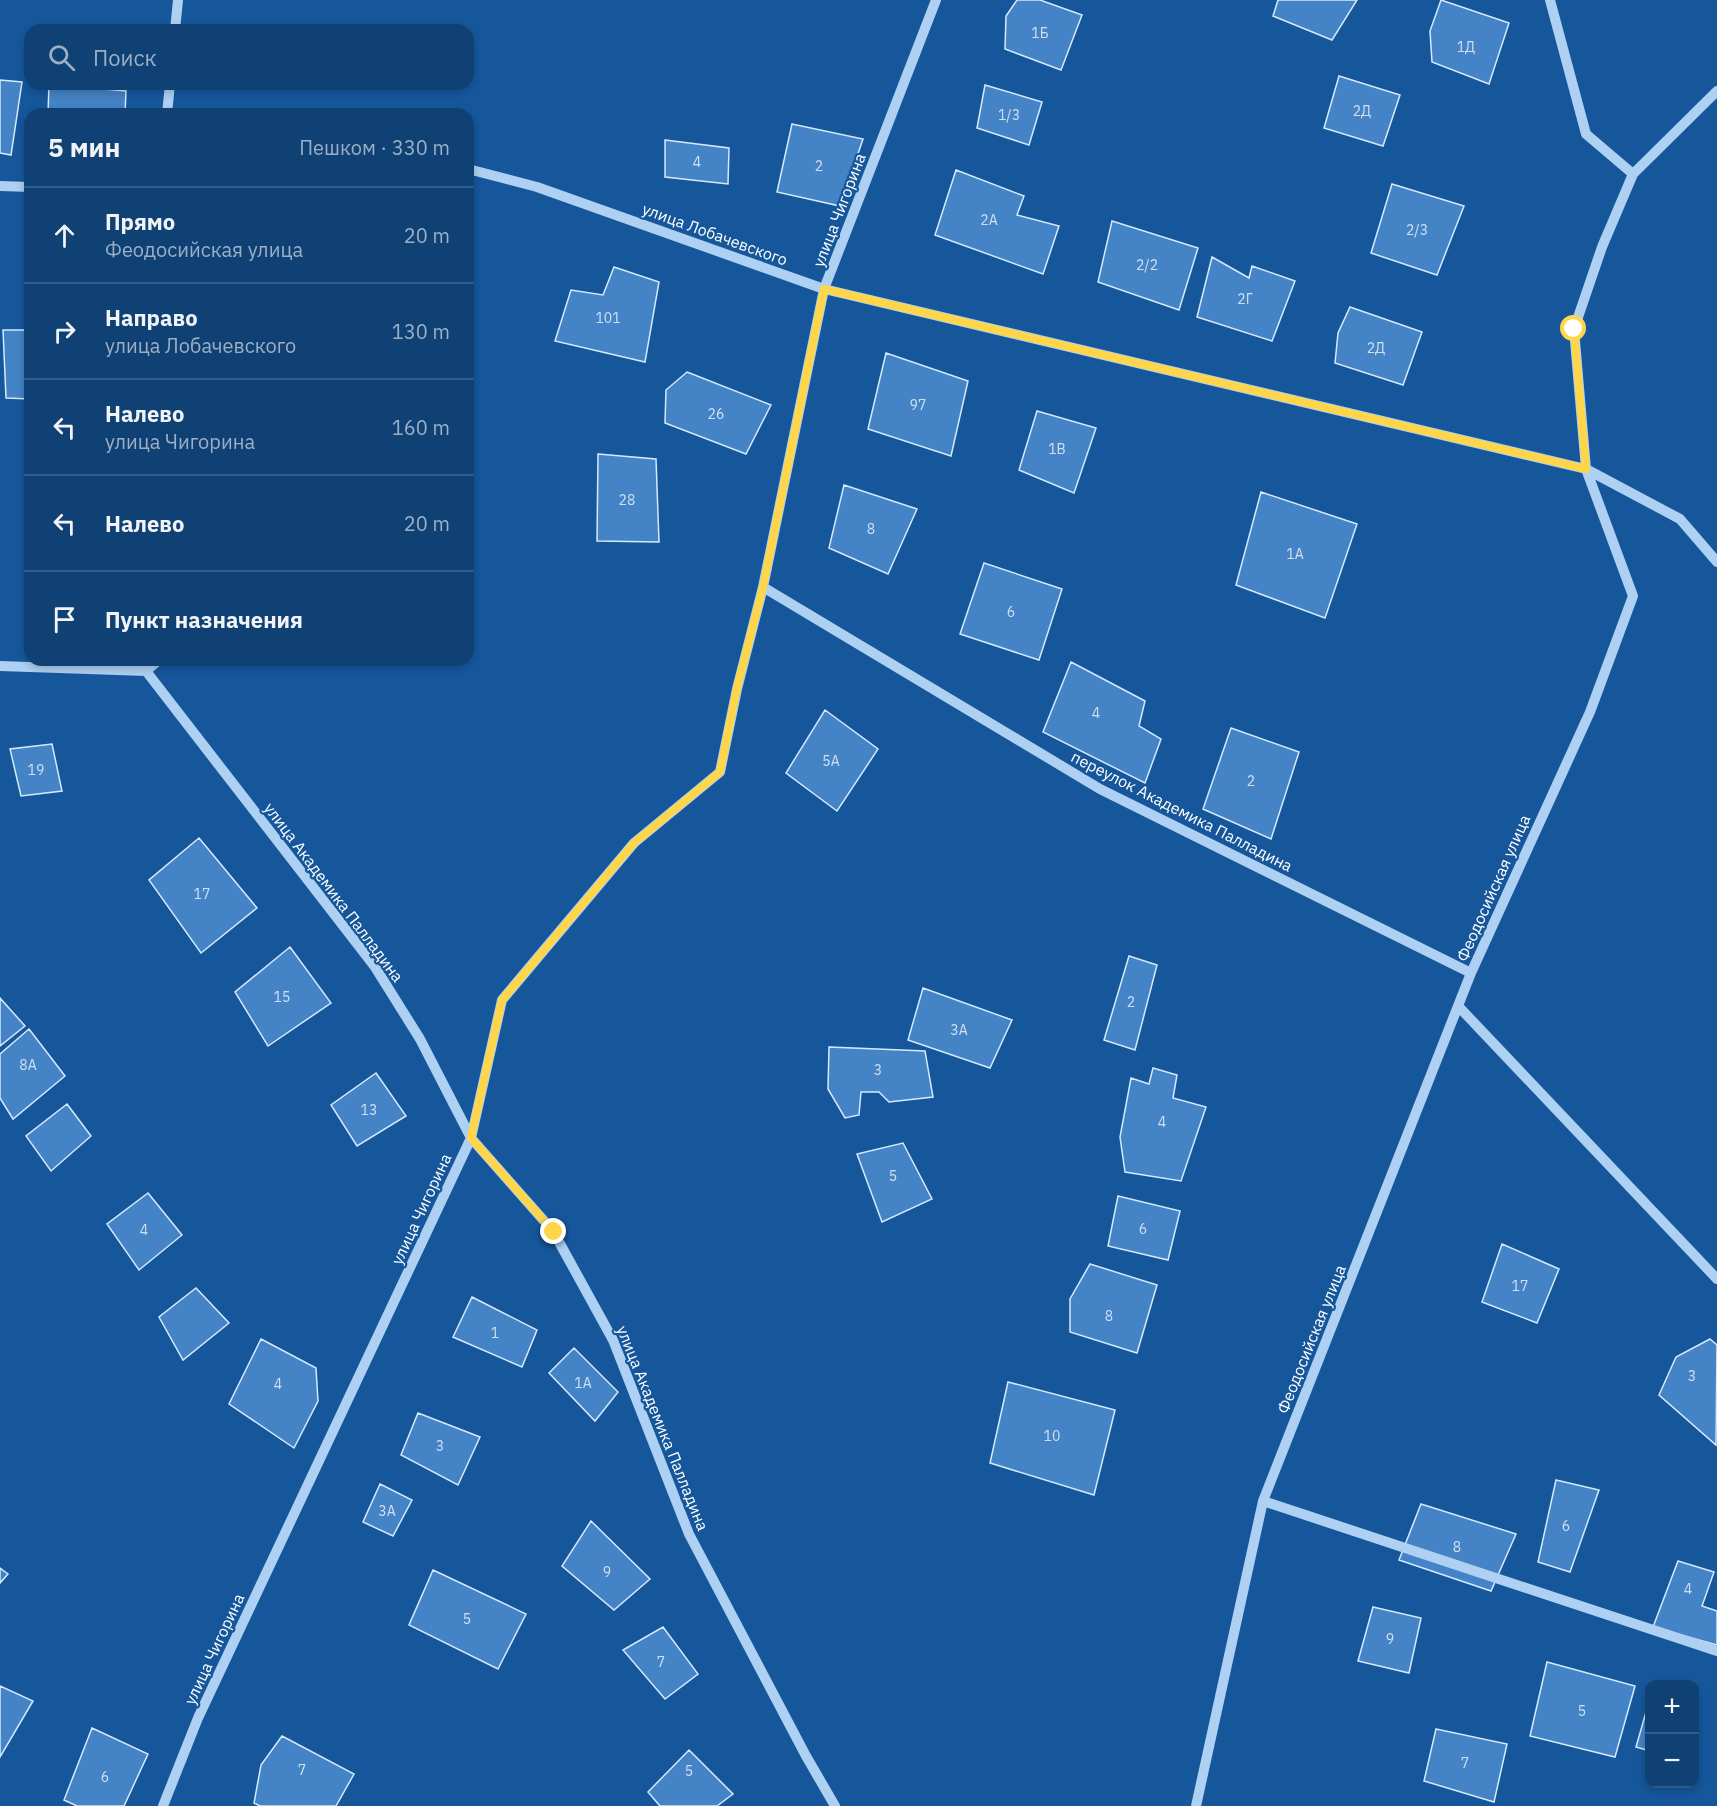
<!DOCTYPE html>
<html lang="ru">
<head>
<meta charset="utf-8">
<style>
	body { margin:0; font-family:"IBM Plex Sans",sans-serif; background:#19487a; color:#f1f3f6 }
	.controls { position:absolute; right:18px; bottom:18px; display:grid; overflow:hidden; border-radius:12px; box-shadow:0 3px 9px #0003 }
	.controls button { width:54px; height:54px; display:grid; place-items:center; padding:0; border:0; border-bottom:2px solid #305a87; background:#104175; color:#f1f3f6; font:30px sans-serif }
	.stop { position:absolute; width:18px; height:18px; margin:-14px; border:4px solid #ffd54a; border-radius:50%; background:#fff }
	.stop.end { background:#ffd54a; border-color:#fff; box-shadow:0 2px 6px #0008 }
	.list { margin:0; padding:0; list-style:none }
	h2 { display:flex; justify-content:space-between; align-items:center; height:78px; margin:0; padding:0 24px; font-size:26px }
	h2 small { font-size:20px; font-weight:400; color:#9cafc5 }
	.list li { display:grid; grid-template-columns:39px 1fr auto; gap:18px; align-items:center; box-sizing:border-box; height:96px; padding:0 24px; border-top:2px solid #305a87 }
	.list b { display:block; font-size:22px; white-space:nowrap }
	.list p { margin:0; font-size:20px; white-space:nowrap; color:#9cafc5 }
	.list em { font-size:20px; font-style:normal; color:#9cafc5 }
	.icon { flex:none; width:33px; height:33px; fill:none; stroke:currentColor; stroke-width:2; stroke-linecap:round; stroke-linejoin:round }
	.map { position:relative; flex:none; width:1717px; height:1806px; overflow:hidden }
	.search { position:absolute; background:#104175; box-shadow:0 3px 9px #0003; left:24px; top:24px; width:450px; height:66px; display:flex; align-items:center; gap:15px; box-sizing:border-box; padding:0 21px; border-radius:18px; color:#9cafc5; font-size:22px }
	.panel { position:absolute; background:#104175; box-shadow:0 3px 9px #0003; left:24px; top:108px; width:450px; height:558px; border-radius:18px }
	.map>svg:first-child { display:block }
</style>
</head>
<body>
<div class="map">
<svg width="1717" height="1806" viewBox="0 0 1717 1806">
	<rect width="100%" height="100%" fill="#16579c"/>
	<path fill="#4483c5" stroke="#d5e9fd" stroke-width="1.5" d="M 1017,0 L 1040,0 L 1082,15 L 1061,70 L 1005,49 L 1006,16 Z
		M 1278,0 L 1357,0 L 1332,40 L 1273,16 Z
		M 1441,0 L 1509,23 L 1489,84 L 1432,62 L 1430,31 Z
		M 1339,76 L 1400,95 L 1383,146 L 1324,128 Z
		M 0,80 L 22,82 L 11,155 L 0,153 Z
		M 49,84 L 126,91 L 125,114 L 48,114 Z
		M 985,85 L 1042,102 L 1029,145 L 977,128 Z
		M 792,124 L 863,139 L 840,206 L 777,192 Z
		M 665,140 L 729,148 L 728,184 L 665,177 Z
		M 956,170 L 1024,196 L 1017,215 L 1059,226 L 1043,274 L 935,235 Z
		M 1392,184 L 1464,206 L 1437,275 L 1371,253 Z
		M 1112,221 L 1198,248 L 1179,310 L 1098,282 Z
		M 1212,257 L 1249,278 L 1252,266 L 1295,281 L 1272,341 L 1197,317 Z
		M 614,267 L 659,282 L 645,362 L 555,341 L 571,290 L 603,295 Z
		M 1350,307 L 1422,332 L 1403,385 L 1335,363 L 1338,333 Z
		M 3,330 L 30,330 L 30,399 L 6,398 Z
		M 886,353 L 968,381 L 951,456 L 868,429 Z
		M 687,372 L 771,405 L 746,454 L 665,423 L 666,390 Z
		M 1037,411 L 1096,428 L 1074,493 L 1019,470 Z
		M 598,454 L 656,459 L 659,542 L 597,541 Z
		M 844,485 L 917,509 L 888,574 L 829,548 Z
		M 1261,492 L 1357,524 L 1325,618 L 1236,585 Z
		M 984,563 L 1062,589 L 1039,660 L 960,634 Z
		M 1071,662 L 1145,701 L 1139,726 L 1161,739 L 1145,783 L 1043,732 Z
		M 825,710 L 878,749 L 837,811 L 786,773 Z
		M 1231,728 L 1299,752 L 1271,839 L 1203,809 Z
		M 52,744 L 62,791 L 21,796 L 10,749 Z
		M 199,838 L 257,908 L 201,953 L 149,880 Z
		M 290,947 L 331,1003 L 268,1046 L 235,992 Z
		M 1129,956 L 1157,965 L 1135,1050 L 1104,1040 Z
		M 923,988 L 1012,1020 L 990,1068 L 908,1040 Z
		M 0,998 L 25,1026 L 0,1046 Z
		M 29,1029 L 65,1076 L 13,1119 L 0,1098 L 0,1054 Z
		M 829,1047 L 925,1051 L 933,1097 L 889,1102 L 879,1092 L 861,1092 L 859,1115 L 845,1118 L 828,1089 Z
		M 1153,1068 L 1177,1075 L 1173,1098 L 1206,1107 L 1181,1181 L 1125,1172 L 1120,1137 L 1131,1078 L 1149,1084 Z
		M 376,1073 L 406,1116 L 357,1146 L 331,1105 Z
		M 67,1104 L 91,1136 L 51,1171 L 26,1136 Z
		M 903,1143 L 932,1199 L 882,1222 L 857,1154 Z
		M 148,1193 L 182,1235 L 139,1270 L 107,1224 Z
		M 1118,1196 L 1180,1211 L 1168,1260 L 1108,1246 Z
		M 1502,1244 L 1559,1269 L 1537,1323 L 1482,1302 Z
		M 1090,1264 L 1157,1285 L 1137,1353 L 1070,1332 L 1070,1299 Z
		M 196,1288 L 229,1323 L 183,1360 L 159,1317 Z
		M 472,1297 L 537,1330 L 522,1367 L 453,1337 Z
		M 261,1339 L 316,1368 L 318,1401 L 294,1448 L 229,1404 Z
		M 1710,1339 L 1717,1345 L 1716,1445 L 1659,1395 L 1676,1357 Z
		M 574,1348 L 618,1392 L 595,1421 L 549,1373 Z
		M 1008,1382 L 1115,1410 L 1094,1495 L 990,1463 Z
		M 418,1413 L 480,1437 L 458,1485 L 401,1455 Z
		M 1556,1480 L 1599,1490 L 1570,1572 L 1538,1562 Z
		M 380,1484 L 412,1500 L 393,1536 L 363,1522 Z
		M 1421,1504 L 1516,1534 L 1491,1591 L 1399,1560 Z
		M 591,1521 L 650,1579 L 614,1610 L 562,1566 Z
		M 1678,1561 L 1714,1572 L 1702,1606 L 1717,1611 L 1717,1645 L 1653,1627 Z
		M 0,1568 L 8,1574 L 0,1583 Z
		M 433,1570 L 526,1614 L 498,1669 L 409,1625 Z
		M 1373,1607 L 1421,1618 L 1409,1673 L 1358,1661 Z
		M 663,1627 L 698,1674 L 665,1699 L 623,1650 Z
		M 1547,1662 L 1635,1686 L 1615,1757 L 1530,1736 Z
		M 0,1686 L 33,1701 L 0,1757 Z
		M 1650,1698 L 1650,1751 L 1636,1747 Z
		M 92,1728 L 148,1754 L 124,1806 L 77,1806 L 64,1800 Z
		M 1436,1729 L 1507,1744 L 1494,1802 L 1424,1781 Z
		M 282,1736 L 354,1774 L 336,1806 L 260,1806 L 254,1803 L 261,1765 Z
		M 689,1750 L 733,1794 L 717,1806 L 660,1806 L 648,1792 Z"/>
	<g fill="none" stroke-linecap="round" stroke-linejoin="round">
		<path stroke="#add0f3" stroke-width="10" d="M 175,30 L 178,0
			M 167,114 L 170,84
			M 468,169 L 537,187 L 824,289 L 1586,469 L 1680,519 L 1717,562
			M 1633,174 L 1717,91
			M 0,186 L 30,187
			M 763,587 L 1100,789 L 1471,973
			M 0,666 L 146,671 L 375,967 L 420,1039 L 471,1138 L 553,1231 L 613,1340 L 689,1534 L 806,1756 L 835,1806
			M 146,671 L 159,660
			M 1459,1007 L 1717,1279
			M 1263,1501 L 1717,1651
			M 163,1806 L 198,1718 L 471,1138 L 502,1000 L 634,843 L 720,772 L 737,689 L 763,587 L 824,289 L 936,0
			M 1196,1806 L 1263,1501 L 1471,973 L 1590,712 L 1633,596 L 1586,469 L 1574,329 L 1602,247 L 1633,174 L 1586,134 L 1550,0"/>
	</g>
	<g fill="none" stroke-linecap="round" stroke-linejoin="round">
		<path stroke="#ffd54a" stroke-width="8" d="M 554,1232 L 471,1138 L 502,1000 L 634,843 L 720,772 L 737,688 L 763,587 L 824,289 L 1586,469 L 1574,329"/>
	</g>
	<g text-anchor="middle" stroke-width="4.5" stroke-linejoin="round" paint-order="stroke">
		<g font-size="14" fill="#d0e0f0">
			<text x="1040" y="38">1Б</text>
			<text x="1466" y="52">1Д</text>
			<text x="1362" y="116">2Д</text>
			<text x="1009" y="120">1/3</text>
			<text x="697" y="167">4</text>
			<text x="819" y="171">2</text>
			<text x="989" y="225">2А</text>
			<text x="1417" y="235">2/3</text>
			<text x="1147" y="270">2/2</text>
			<text x="1245" y="304">2Г</text>
			<text x="608" y="323">101</text>
			<text x="1376" y="353">2Д</text>
			<text x="918" y="410">97</text>
			<text x="716" y="419">26</text>
			<text x="1057" y="454">1В</text>
			<text x="627" y="505">28</text>
			<text x="871" y="534">8</text>
			<text x="1295" y="559">1А</text>
			<text x="1011" y="617">6</text>
			<text x="1096" y="718">4</text>
			<text x="831" y="766">5А</text>
			<text x="36" y="775">19</text>
			<text x="1251" y="786">2</text>
			<text x="202" y="899">17</text>
			<text x="282" y="1002">15</text>
			<text x="1131" y="1007">2</text>
			<text x="959" y="1035">3А</text>
			<text x="28" y="1070">8А</text>
			<text x="878" y="1075">3</text>
			<text x="369" y="1115">13</text>
			<text x="1162" y="1127">4</text>
			<text x="893" y="1181">5</text>
			<text x="1143" y="1234">6</text>
			<text x="144" y="1235">4</text>
			<text x="1520" y="1291">17</text>
			<text x="1109" y="1321">8</text>
			<text x="495" y="1338">1</text>
			<text x="1692" y="1381">3</text>
			<text x="583" y="1388">1А</text>
			<text x="278" y="1389">4</text>
			<text x="1052" y="1441">10</text>
			<text x="440" y="1451">3</text>
			<text x="387" y="1516">3А</text>
			<text x="1566" y="1531">6</text>
			<text x="1457" y="1552">8</text>
			<text x="607" y="1577">9</text>
			<text x="1688" y="1594">4</text>
			<text x="467" y="1624">5</text>
			<text x="1390" y="1644">9</text>
			<text x="661" y="1667">7</text>
			<text x="1582" y="1716">5</text>
			<text x="1465" y="1768">7</text>
			<text x="302" y="1775">7</text>
			<text x="689" y="1776">5</text>
			<text x="105" y="1782">6</text>
		</g>
		<g font-size="16" fill="#fff" stroke="#16579c">
			<text transform="translate(839 210) rotate(-69)" y="6">улица Чигорина</text>
			<text transform="translate(715 234) rotate(20)" y="6">улица Лобачевского</text>
			<text transform="translate(1182 811) rotate(27)" y="6">переулок Академика Палладина</text>
			<text transform="translate(1493 888) rotate(-66)" y="6">Феодосийская улица</text>
			<text transform="translate(334 892) rotate(53)" y="6">улица Академика Палладина</text>
			<text transform="translate(421 1209) rotate(-65)" y="6">улица Чигорина</text>
			<text transform="translate(1311 1339) rotate(-68)" y="6">Феодосийская улица</text>
			<text transform="translate(663 1428) rotate(68)" y="6">улица Академика Палладина</text>
			<text transform="translate(214 1649) rotate(-65)" y="6">улица Чигорина</text>
		</g>
	</g>
</svg>
<div class="controls">
<button>+</button>
<button>−</button>
</div>
<div class="stop" style="left:1574px;top:329px"></div>
<div class="stop end" style="left:554px;top:1232px"></div>
<div class="search"><svg class="icon" aria-label="search" viewBox="0 0 24 24"><circle cx="10" cy="10" r="6"/><path d="M15 15l6 6"/></svg>Поиск</div>
<section class="panel">
<h2>5 мин<small>Пешком · 330 m</small></h2>
<ul class="list">
<li><svg class="icon" aria-label="ahead" viewBox="0 0 24 24"><path d="M12 20V5M6 11l6-6 6 6"/></svg><div><b>Прямо</b><p>Феодосийская улица</p></div><em>20 m</em></li>
<li><svg class="icon" aria-label="right" viewBox="0 0 24 24"><path d="M7 20v-9h11M14 6l5 5-5 5"/></svg><div><b>Направо</b><p>улица Лобачевского</p></div><em>130 m</em></li>
<li><svg class="icon" aria-label="left" viewBox="0 0 24 24"><path d="M17 20v-9H6M10 6l-5 5 5 5"/></svg><div><b>Налево</b><p>улица Чигорина</p></div><em>160 m</em></li>
<li><svg class="icon" aria-label="left" viewBox="0 0 24 24"><path d="M17 20v-9H6M10 6l-5 5 5 5"/></svg><div><b>Налево</b></div><em>20 m</em></li>
<li><svg class="icon" aria-label="arrive" viewBox="0 0 24 24"><path d="M6 21V4h12l-3 4 3 4H6"/></svg><div><b>Пункт назначения</b></div></li>
</ul>
</section>
</div>
</body>
</html>
